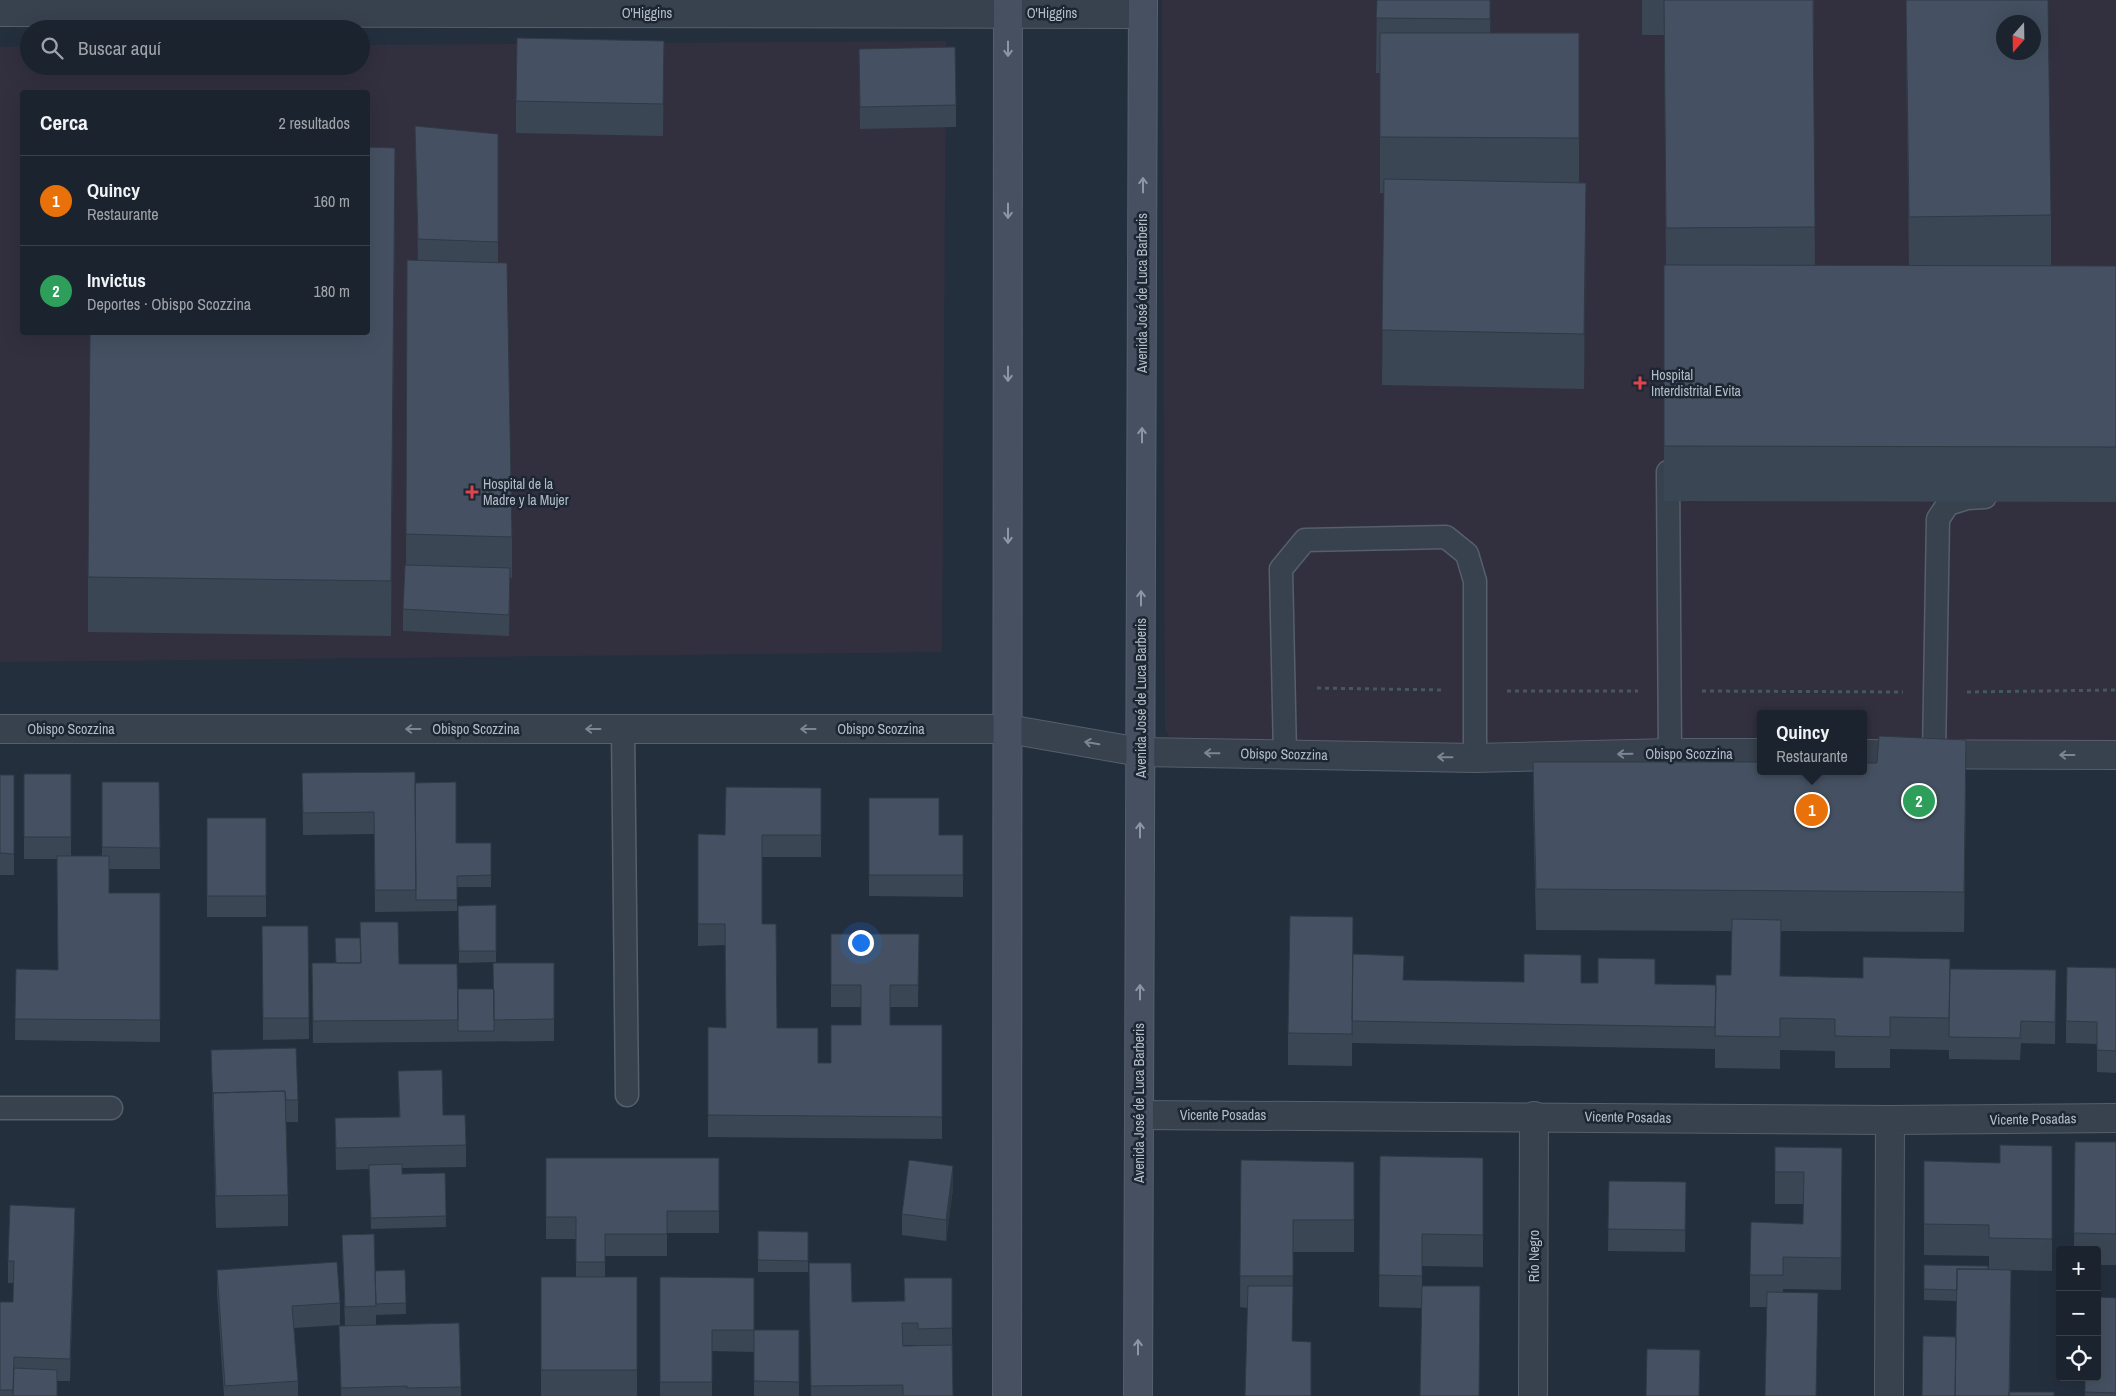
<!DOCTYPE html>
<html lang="es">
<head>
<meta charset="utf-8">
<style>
	body { margin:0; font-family:"Archivo Narrow",sans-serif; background:#242b36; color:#f1f3f6 }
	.controls { position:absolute; right:15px; bottom:15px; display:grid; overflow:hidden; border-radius:5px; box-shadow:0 5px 20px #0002 }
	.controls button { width:45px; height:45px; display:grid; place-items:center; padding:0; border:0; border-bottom:1px solid #39404a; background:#1b232e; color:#f1f3f6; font:25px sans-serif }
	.compass { position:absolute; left:1996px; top:15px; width:45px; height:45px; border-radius:50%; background:#1b232e; box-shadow:0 5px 20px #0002; rotate:200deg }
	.you { position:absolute; left:860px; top:942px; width:18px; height:18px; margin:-12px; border:4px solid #fff; border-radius:50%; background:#1a73e8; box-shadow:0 0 0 8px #1a73e833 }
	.badge { display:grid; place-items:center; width:32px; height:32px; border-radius:50%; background:#8ab4f8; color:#fff; font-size:16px; font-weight:700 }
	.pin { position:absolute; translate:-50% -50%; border:2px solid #fff; box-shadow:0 1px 5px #0006 }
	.popup { position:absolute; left:1757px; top:710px; width:110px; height:65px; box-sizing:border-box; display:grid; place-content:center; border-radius:5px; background:#1b232e; filter:drop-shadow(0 1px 4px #0005); font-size:16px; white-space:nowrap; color:#a0a4aa }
	.popup b { font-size:19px; color:#f1f3f6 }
	.popup::after { content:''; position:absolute; left:50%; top:100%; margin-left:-10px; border:10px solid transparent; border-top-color:#1b232e }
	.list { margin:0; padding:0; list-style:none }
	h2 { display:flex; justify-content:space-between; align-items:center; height:65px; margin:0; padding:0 20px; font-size:21px }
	h2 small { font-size:16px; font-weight:400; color:#a0a4aa }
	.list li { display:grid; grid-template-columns:32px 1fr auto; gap:15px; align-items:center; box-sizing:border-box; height:90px; padding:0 20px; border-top:1px solid #39404a }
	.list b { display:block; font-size:19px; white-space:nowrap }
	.list p { margin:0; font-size:16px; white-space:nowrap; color:#a0a4aa }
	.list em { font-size:16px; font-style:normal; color:#a0a4aa }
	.icon { flex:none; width:28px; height:28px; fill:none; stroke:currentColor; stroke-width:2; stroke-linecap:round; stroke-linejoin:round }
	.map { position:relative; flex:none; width:2116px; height:1396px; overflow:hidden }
	.search { position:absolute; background:#1b232e; box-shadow:0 5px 20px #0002; left:20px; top:20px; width:350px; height:55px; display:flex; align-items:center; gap:12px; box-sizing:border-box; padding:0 18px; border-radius:28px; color:#a0a4aa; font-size:19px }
	.panel { position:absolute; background:#1b232e; box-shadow:0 5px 20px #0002; left:20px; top:90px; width:350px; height:245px; border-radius:5px }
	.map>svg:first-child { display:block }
</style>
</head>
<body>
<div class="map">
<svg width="2116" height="1396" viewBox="0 0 2116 1396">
	<rect width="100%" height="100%" fill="#242f3e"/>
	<path fill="#32303f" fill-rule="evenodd" d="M 1162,0 L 2116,0 L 2116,747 L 1863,747 L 1863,714 L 1761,714 L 1761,747 L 1177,743 L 1169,737 L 1165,730 ZM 2004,22 L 2034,22 L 2034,52 L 2004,52 Z
		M 946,41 L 942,652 L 0,662 L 0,47 L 29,46 L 29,66 L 361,66 L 361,45 ZM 22,92 L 368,92 L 368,332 L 22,332 Z"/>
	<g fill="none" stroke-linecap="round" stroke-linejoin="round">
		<defs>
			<path id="lane" d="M 1668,472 L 1670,753
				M 623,729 L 627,1095
				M 1934,754 L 1938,519 L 1948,504 L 1967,498 L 1985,497
				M 1285,755 L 1281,569 L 1305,540 L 1446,537 L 1467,554 L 1475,581 L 1475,758
				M 0,1108 L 111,1108"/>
			<path id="street" d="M 0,12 L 1143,14
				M 0,729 L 1008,729 L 1140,752 L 1475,758 L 1670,753 L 1761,753
				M 1863,754 L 2116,755
				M 1139,1115 L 1890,1120 L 2116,1118
				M 1533,1396 L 1534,1116
				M 1889,1396 L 1890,1120"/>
			<path id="secondary" d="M 1007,1396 L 1008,0
				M 1138,1396 L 1143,0"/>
		</defs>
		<use href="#lane" stroke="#565f6c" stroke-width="25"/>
		<use href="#street" stroke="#565f6c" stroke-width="30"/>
		<use href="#secondary" stroke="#565f6c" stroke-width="30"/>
		<path stroke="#44595c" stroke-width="3" stroke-dasharray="4 4" stroke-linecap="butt" d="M 1317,688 L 1443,690
			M 1507,691 L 1638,691
			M 1702,691 L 1903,692
			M 1967,692 L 2116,690"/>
		<use href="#lane" stroke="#38414e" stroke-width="22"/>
		<use href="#street" stroke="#38414e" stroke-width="28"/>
		<use href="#secondary" stroke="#465061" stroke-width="28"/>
	</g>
	<path fill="#3b4654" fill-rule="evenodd" d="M 1377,0 L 1491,0 L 1490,33 L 1579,33 L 1579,183 L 1586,238 L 1584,389 L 1382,385 L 1384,193 L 1380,193 L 1380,73 L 1376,73 Z
		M 1642,0 L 1814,0 L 1814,36 L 1813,36 L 1815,265 L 1909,266 L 1906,48 L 1906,0 L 2051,215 L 2051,266 L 2116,266 L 2116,502 L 1664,501 L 1664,265 L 1666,265 L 1664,35 L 1642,35 Z
		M 664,41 L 663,136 L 516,133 L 516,101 Z
		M 859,49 L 956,105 L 956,127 L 860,129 Z
		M 415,126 L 498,134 L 498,262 L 512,537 L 512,578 L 510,578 L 509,636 L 403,631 L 403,609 L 406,565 L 407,260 L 418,261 Z
		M 395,203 L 391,636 L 88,632 L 88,577 Z
		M 1533,762 L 1966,780 L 1964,932 L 1781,931 L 1780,976 L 1863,978 L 1950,969 L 2056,970 L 2055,1044 L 2021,1043 L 2020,1060 L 1949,1059 L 1949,1050 L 1890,1049 L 1890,1068 L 1835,1068 L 1835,1051 L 1780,1050 L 1780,1069 L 1715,1068 L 1715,1049 L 1352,1043 L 1352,1029 L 1352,1066 L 1288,1065 L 1288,1033 L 1353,917 L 1353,954 L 1404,980 L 1716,985 L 1731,975 L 1732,931 L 1536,930 L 1533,802 Z
		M 302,773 L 415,783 L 456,843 L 491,843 L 491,887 L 457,887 L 457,911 L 375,912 L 374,834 L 303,835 Z
		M 24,774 L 71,774 L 71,856 L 102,856 L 102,782 L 159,782 L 160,869 L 109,869 L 109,893 L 160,893 L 160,1042 L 15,1040 L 16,969 L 58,970 L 57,859 L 24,859 Z
		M 0,775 L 14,775 L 14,875 L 0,875 Z
		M 821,788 L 821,857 L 762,857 L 762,924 L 777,1028 L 818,1063 L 831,1063 L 861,1025 L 861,1007 L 831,1007 L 831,934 L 919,934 L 918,1007 L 890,1007 L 890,1025 L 942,1025 L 942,1139 L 708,1137 L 708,1027 L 726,1028 L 725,945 L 698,946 L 698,834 L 725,835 Z
		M 869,798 L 939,835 L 963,835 L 963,897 L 869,896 Z
		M 207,818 L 266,818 L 266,917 L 207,917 Z
		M 496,905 L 496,962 L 459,963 L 458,906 Z
		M 262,926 L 308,926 L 309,1039 L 263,1040 Z
		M 312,963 L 399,964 L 458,990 L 494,989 L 554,963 L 554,1041 L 313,1043 Z
		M 2116,968 L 2116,1073 L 2097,1072 L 2097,1044 L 2066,1043 L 2066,1021 Z
		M 211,1050 L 298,1100 L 298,1122 L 286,1122 L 288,1195 L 288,1226 L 216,1228 Z
		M 398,1071 L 443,1115 L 466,1145 L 466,1167 L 402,1168 L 402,1174 L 445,1173 L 446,1227 L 371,1229 L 369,1169 L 336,1170 L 335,1118 L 399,1117 Z
		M 2075,1142 L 2116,1142 L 2116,1265 L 2097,1265 L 2097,1250 L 2074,1250 Z
		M 2052,1146 L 2052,1271 L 2011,1270 L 2010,1392 L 1922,1396 L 1956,1337 L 1957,1301 L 1924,1300 L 1924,1265 L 1989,1269 L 1989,1256 L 1924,1255 L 1924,1224 L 2000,1163 Z
		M 1775,1147 L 1842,1148 L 1841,1290 L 1783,1289 L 1783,1292 L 1766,1307 L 1750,1307 L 1750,1275 L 1803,1224 L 1803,1204 L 1775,1204 Z
		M 1380,1156 L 1483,1158 L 1483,1267 L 1422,1266 L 1422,1308 L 1379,1307 Z
		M 546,1158 L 719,1158 L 719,1233 L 667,1233 L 667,1256 L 605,1256 L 605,1277 L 637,1277 L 637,1396 L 541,1396 L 541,1277 L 576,1277 L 576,1239 L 546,1239 Z
		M 1241,1160 L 1354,1162 L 1354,1252 L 1293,1252 L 1292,1341 L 1311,1396 L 1247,1308 L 1240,1307 Z
		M 1609,1181 L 1686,1182 L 1685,1252 L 1608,1251 Z
		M 953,1188 L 946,1241 L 902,1235 L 902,1214 Z
		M 75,1229 L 70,1381 L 57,1381 L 57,1396 L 0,1396 L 0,1302 L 13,1302 L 13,1283 L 8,1283 L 8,1261 Z
		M 758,1231 L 808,1232 L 808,1272 L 758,1272 Z
		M 342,1235 L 375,1271 L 405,1270 L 406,1314 L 376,1315 L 376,1325 L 461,1387 L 461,1396 L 341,1396 L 339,1326 L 345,1326 Z
		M 217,1270 L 340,1303 L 340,1325 L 294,1328 L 298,1381 L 298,1396 L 224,1396 L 217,1292 Z
		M 660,1277 L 754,1330 L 799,1330 L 799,1396 L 754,1396 L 754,1352 L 712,1351 L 712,1396 L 660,1396 Z
		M 904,1278 L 952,1328 L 953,1396 L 811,1396 L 809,1285 L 852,1302 L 904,1301 ZM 903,1345 L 918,1345 L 918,1346 L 903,1346 Z
		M 2116,1298 L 2116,1396 L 2085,1396 L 2085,1377 Z
		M 2059,1308 L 2060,1308 L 2060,1362 L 2058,1362 Z"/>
	<path fill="#303945" d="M 1490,0 L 1491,0 L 1490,74 Z
		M 395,148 L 395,203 L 391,636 L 391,581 Z
		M 1586,183 L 1586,238 L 1584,389 L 1584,334 Z
		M 1966,740 L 1966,780 L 1964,932 L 1964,892 Z
		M 1353,917 L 1353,949 L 1352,1066 L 1352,1034 Z
		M 953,1166 L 953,1188 L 946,1241 L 946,1220 Z
		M 75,1208 L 75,1229 L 70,1381 L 70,1359 Z"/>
	<path fill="#455162" stroke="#303945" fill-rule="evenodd" d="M 1377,0 L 1490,0 L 1490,19 L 1376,18 Z
		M 1664,0 L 1813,0 L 1815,227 L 1666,228 Z
		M 1906,0 L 2048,0 L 2051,215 L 1909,217 ZM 2004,22 L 2034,22 L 2034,52 L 2004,52 Z
		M 1380,33 L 1579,33 L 1579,138 L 1380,137 Z
		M 517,38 L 664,41 L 663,104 L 516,101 Z
		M 955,47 L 956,105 L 860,107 L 859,49 Z
		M 415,126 L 498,134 L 498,242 L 418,239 Z
		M 368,147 L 395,148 L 391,581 L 88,577 L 90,332 L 368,332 Z
		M 1384,179 L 1586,183 L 1584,334 L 1382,330 Z
		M 407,260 L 507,263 L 512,537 L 406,534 Z
		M 1664,265 L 2116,266 L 2116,447 L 1664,446 Z
		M 405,565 L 510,568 L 509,615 L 403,609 Z
		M 1879,736 L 1966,740 L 1964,892 L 1536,889 L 1533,762 L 1761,762 L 1761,771 L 1863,771 L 1863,763 L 1877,763 Z
		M 415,772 L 416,890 L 375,890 L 374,812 L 303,813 L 302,773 Z
		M 24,774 L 71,774 L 71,837 L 24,837 Z
		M 0,775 L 14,775 L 14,854 L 0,853 Z
		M 102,782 L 159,782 L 160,848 L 102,847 Z
		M 456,782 L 456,843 L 491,843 L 491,875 L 457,876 L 457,900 L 416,900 L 415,783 Z
		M 726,787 L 821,788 L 821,835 L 762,835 L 762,924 L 776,924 L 777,1028 L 818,1028 L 818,1063 L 831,1063 L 831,1025 L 861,1025 L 861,985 L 831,985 L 831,934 L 919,934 L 918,985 L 890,985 L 890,1025 L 942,1025 L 942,1117 L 708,1115 L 708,1027 L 726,1028 L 725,924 L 698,924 L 698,834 L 725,835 Z
		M 869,798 L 939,798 L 939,835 L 963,835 L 963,875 L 869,875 Z
		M 207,818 L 266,818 L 266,896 L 207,896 Z
		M 57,856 L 109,856 L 109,893 L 160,893 L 160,1020 L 15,1019 L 16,969 L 58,970 Z
		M 496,905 L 496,951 L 459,951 L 458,906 Z
		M 1290,916 L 1353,917 L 1352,1034 L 1288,1033 Z
		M 1732,919 L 1781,920 L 1780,976 L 1863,978 L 1863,957 L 1950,959 L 1949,1018 L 1890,1017 L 1890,1037 L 1835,1036 L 1835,1019 L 1780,1018 L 1780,1037 L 1715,1036 L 1716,975 L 1731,975 Z
		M 360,922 L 398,922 L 399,964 L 457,964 L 458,1020 L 313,1021 L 312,963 L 361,963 Z
		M 262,926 L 308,926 L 309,1018 L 263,1018 Z
		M 335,938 L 360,938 L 361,963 L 336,963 Z
		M 1353,954 L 1404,956 L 1403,980 L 1466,981 L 1524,982 L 1524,954 L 1581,955 L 1581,983 L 1598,983 L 1598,958 L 1655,959 L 1655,984 L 1716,985 L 1715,1027 L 1352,1021 Z
		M 493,963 L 554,963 L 554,1019 L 494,1020 Z
		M 2067,967 L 2116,968 L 2116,1051 L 2097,1050 L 2097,1022 L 2066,1021 Z
		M 1950,969 L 2056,970 L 2055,1022 L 2021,1021 L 2020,1038 L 1949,1037 Z
		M 458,989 L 494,989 L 494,1031 L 458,1031 Z
		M 296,1048 L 298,1100 L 286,1100 L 285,1091 L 213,1093 L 213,1103 L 211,1050 Z
		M 442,1070 L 443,1115 L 465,1115 L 466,1145 L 336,1148 L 335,1118 L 400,1117 L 398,1071 Z
		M 285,1091 L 288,1195 L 216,1196 L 213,1093 Z
		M 2075,1142 L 2116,1142 L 2116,1234 L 2074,1233 Z
		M 2000,1145 L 2052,1146 L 2052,1239 L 1989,1238 L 1989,1225 L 1924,1224 L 1924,1161 L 2000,1163 Z
		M 1775,1147 L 1842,1148 L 1841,1258 L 1783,1257 L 1783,1275 L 1750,1275 L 1751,1222 L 1803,1224 L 1804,1172 L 1775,1172 Z
		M 1380,1156 L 1483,1158 L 1483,1235 L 1422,1234 L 1422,1276 L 1379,1275 Z
		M 546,1158 L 719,1158 L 719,1211 L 667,1211 L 667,1234 L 605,1234 L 605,1262 L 576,1262 L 576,1217 L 546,1217 Z
		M 909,1160 L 953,1166 L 946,1220 L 902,1214 Z
		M 1241,1160 L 1354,1162 L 1354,1220 L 1293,1220 L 1293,1276 L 1240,1276 Z
		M 402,1164 L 402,1174 L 445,1173 L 446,1216 L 371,1218 L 369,1165 Z
		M 1609,1181 L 1686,1182 L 1685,1230 L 1608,1229 Z
		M 10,1205 L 75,1208 L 70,1359 L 14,1357 L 13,1390 L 0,1390 L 0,1302 L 13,1302 L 14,1261 L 8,1261 Z
		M 758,1231 L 808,1232 L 808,1261 L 758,1260 Z
		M 374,1234 L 376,1306 L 345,1307 L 342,1235 Z
		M 337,1262 L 340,1303 L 292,1306 L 298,1381 L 225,1386 L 217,1270 Z
		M 809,1263 L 851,1263 L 852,1302 L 905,1301 L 904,1278 L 952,1278 L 952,1328 L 918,1329 L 918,1323 L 902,1323 L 903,1346 L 952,1345 L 953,1396 L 903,1396 L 903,1385 L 811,1386 Z
		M 1924,1265 L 1988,1266 L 1988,1269 L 1957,1269 L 1957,1290 L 1924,1289 Z
		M 1957,1269 L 2011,1270 L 2009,1396 L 1955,1396 Z
		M 405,1270 L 406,1303 L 376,1304 L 375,1271 Z
		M 541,1277 L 637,1277 L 637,1370 L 541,1370 Z
		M 660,1277 L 754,1278 L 754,1330 L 712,1330 L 712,1382 L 660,1382 Z
		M 1248,1286 L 1293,1286 L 1292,1341 L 1311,1342 L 1311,1396 L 1245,1396 Z
		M 1422,1286 L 1480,1286 L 1479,1396 L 1420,1396 Z
		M 1767,1292 L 1818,1293 L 1816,1396 L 1765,1396 Z
		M 2097,1297 L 2116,1298 L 2116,1393 L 2085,1392 L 2085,1377 L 2097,1377 Z
		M 2059,1308 L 2060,1308 L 2060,1351 L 2058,1351 Z
		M 459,1323 L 461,1387 L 407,1388 L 407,1386 L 341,1388 L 339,1326 Z
		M 754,1330 L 799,1330 L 799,1382 L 754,1381 Z
		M 1923,1336 L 1956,1337 L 1955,1396 L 1922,1396 Z
		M 1647,1349 L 1700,1350 L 1699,1396 L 1646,1396 Z
		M 14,1368 L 57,1370 L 57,1396 L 13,1396 Z
		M 2009,1392 L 2054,1392 L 2054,1396 L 2009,1396 Z"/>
	<defs><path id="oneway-shaft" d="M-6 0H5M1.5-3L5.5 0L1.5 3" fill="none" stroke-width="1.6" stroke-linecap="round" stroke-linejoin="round" transform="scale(1.25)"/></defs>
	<g stroke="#8e96a5">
		<use href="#oneway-shaft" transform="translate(1008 49) rotate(90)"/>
		<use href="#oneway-shaft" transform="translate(1143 185) rotate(-90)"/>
		<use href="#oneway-shaft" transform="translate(1008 211) rotate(90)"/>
		<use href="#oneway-shaft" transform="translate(1008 374) rotate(90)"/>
		<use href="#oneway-shaft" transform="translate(1142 435) rotate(-90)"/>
		<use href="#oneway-shaft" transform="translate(1008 536) rotate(90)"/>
		<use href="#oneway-shaft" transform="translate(1141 598) rotate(-90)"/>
		<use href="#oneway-shaft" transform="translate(1140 830) rotate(-90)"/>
		<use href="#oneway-shaft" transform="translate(1140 992) rotate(-90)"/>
		<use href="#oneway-shaft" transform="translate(1138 1347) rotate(-90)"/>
	</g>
	<g stroke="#7c8592">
		<use href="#oneway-shaft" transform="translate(413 729) rotate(-180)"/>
		<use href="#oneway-shaft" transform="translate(593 729) rotate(-180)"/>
		<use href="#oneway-shaft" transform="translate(808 729) rotate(180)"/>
		<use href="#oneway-shaft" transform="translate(1092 743) rotate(-170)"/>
		<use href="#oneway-shaft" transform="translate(1212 753) rotate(-179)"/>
		<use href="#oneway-shaft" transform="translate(1625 754) rotate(179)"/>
		<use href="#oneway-shaft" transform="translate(2067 755) rotate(-180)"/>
		<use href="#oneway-shaft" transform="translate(1445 757) rotate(-179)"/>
	</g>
	<g fill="#e0444e" stroke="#1d2633" stroke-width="2">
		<path d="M1637.5 375.5h5v5h5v5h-5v5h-5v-5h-5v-5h5z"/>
		<path d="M469.5 484.5h5v5h5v5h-5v5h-5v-5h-5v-5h5z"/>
	</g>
	<g text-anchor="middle" stroke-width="5" stroke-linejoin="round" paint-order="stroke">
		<g font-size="14" fill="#b4bcc9" stroke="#1d2633">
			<text x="647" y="18">O'Higgins</text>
			<text x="1052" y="18">O'Higgins</text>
			<text transform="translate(1142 293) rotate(-90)" y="5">Avenida José de Luca Barberis</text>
			<text transform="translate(1141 698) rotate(-90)" y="5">Avenida José de Luca Barberis</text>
			<text x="71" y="734">Obispo Scozzina</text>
			<text x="476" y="734">Obispo Scozzina</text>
			<text x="881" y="734">Obispo Scozzina</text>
			<text transform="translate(1284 754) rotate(1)" y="5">Obispo Scozzina</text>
			<text x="1689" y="759">Obispo Scozzina</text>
			<text transform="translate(1139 1103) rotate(-90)" y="5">Avenida José de Luca Barberis</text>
			<text x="1223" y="1120">Vicente Posadas</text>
			<text transform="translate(1628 1117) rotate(1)" y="5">Vicente Posadas</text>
			<text transform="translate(2033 1119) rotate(-1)" y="5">Vicente Posadas</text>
			<text transform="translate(1534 1256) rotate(-90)" y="5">Río Negro</text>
		</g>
		<g font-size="14" fill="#b4bcc9" stroke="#1d2633" text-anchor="start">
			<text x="1651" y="380">Hospital<tspan x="1651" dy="16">Interdistrital Evita</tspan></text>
			<text x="483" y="489">Hospital de la<tspan x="483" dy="16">Madre y la Mujer</tspan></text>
		</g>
	</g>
</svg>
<div class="controls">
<button>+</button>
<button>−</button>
<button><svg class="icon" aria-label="locate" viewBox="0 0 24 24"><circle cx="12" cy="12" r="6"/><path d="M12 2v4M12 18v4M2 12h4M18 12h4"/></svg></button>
</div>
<svg class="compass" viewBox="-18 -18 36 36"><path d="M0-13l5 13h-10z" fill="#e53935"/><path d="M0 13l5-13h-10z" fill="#a0a4aa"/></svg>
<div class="you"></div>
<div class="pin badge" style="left:1812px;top:810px;background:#e8710a">1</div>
<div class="popup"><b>Quincy</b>Restaurante</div>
<div class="pin badge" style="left:1919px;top:801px;background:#2e9e5b">2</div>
<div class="search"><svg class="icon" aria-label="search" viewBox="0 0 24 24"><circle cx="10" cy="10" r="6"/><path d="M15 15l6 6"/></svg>Buscar aquí</div>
<section class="panel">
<h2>Cerca<small>2 resultados</small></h2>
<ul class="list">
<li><span class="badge" style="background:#e8710a">1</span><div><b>Quincy</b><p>Restaurante</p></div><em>160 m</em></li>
<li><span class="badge" style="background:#2e9e5b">2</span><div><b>Invictus</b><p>Deportes · Obispo Scozzina</p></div><em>180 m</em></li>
</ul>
</section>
</div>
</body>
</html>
